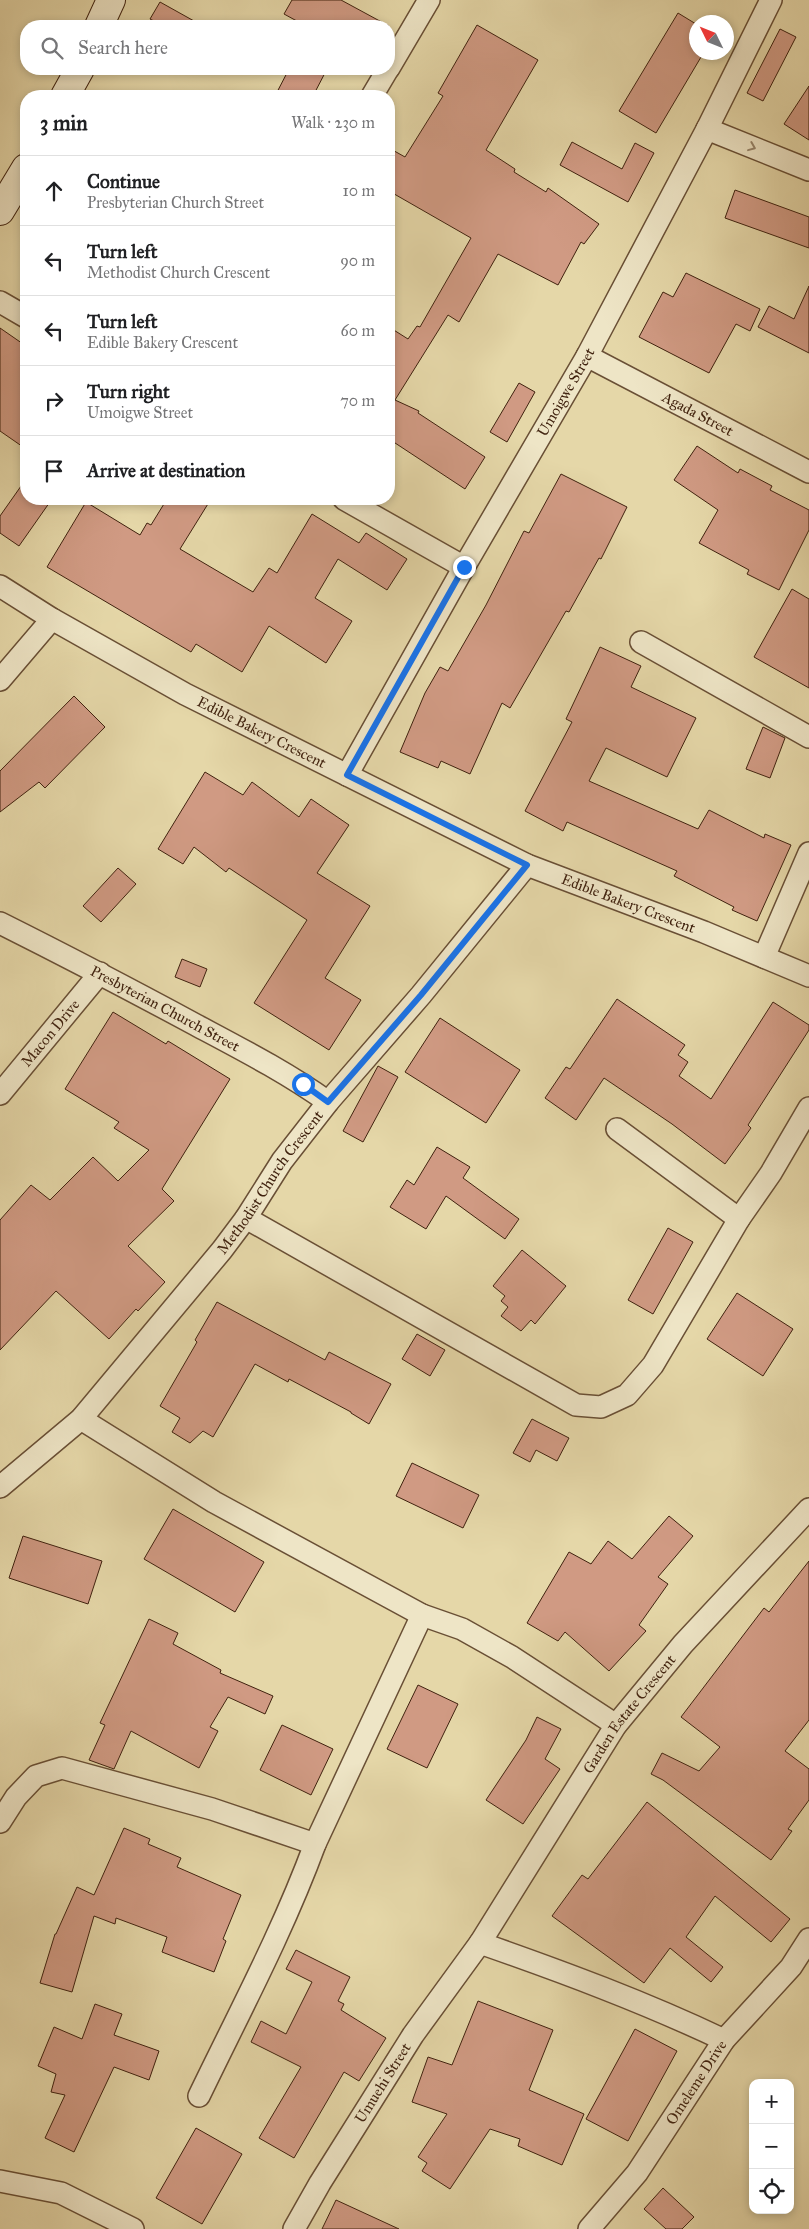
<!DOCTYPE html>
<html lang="en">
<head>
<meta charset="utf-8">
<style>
	body { margin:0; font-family:"IM FELL Great Primer",serif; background:#f6f6f6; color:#202124 }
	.controls { position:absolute; right:15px; bottom:15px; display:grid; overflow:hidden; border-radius:10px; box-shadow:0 2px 8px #0003 }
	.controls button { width:45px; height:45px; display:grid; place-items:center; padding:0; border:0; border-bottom:1px solid #e0e0e0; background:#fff; color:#202124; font:25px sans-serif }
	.compass { position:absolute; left:689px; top:15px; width:45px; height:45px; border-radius:50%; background:#fff; box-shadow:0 2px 8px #0003; rotate:313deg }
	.stop { position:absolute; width:15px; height:15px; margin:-11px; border:4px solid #1a73e8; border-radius:50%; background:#fff }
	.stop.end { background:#1a73e8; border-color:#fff; box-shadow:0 1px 5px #0008 }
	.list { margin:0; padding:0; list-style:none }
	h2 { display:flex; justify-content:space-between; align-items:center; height:65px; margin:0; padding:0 20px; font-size:21px }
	h2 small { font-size:16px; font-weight:400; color:#757577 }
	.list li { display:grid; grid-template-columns:32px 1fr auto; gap:15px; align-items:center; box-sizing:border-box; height:70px; padding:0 20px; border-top:1px solid #e0e0e0 }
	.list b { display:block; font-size:19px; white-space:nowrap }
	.list p { margin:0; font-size:16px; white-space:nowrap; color:#757577 }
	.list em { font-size:16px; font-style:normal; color:#757577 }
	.icon { flex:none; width:28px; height:28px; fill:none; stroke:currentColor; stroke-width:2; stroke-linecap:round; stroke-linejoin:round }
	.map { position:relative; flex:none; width:809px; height:2229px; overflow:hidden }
	.search { position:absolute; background:#fff; box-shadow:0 2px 8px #0003; left:20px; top:20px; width:375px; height:55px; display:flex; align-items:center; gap:12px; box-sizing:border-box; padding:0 18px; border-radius:20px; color:#757577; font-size:19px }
	.panel { position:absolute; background:#fff; box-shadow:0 2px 8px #0003; left:20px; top:90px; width:375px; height:415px; border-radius:20px }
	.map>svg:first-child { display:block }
</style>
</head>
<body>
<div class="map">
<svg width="809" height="2229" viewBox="0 0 809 2229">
	<rect width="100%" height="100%" fill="#e5d7a8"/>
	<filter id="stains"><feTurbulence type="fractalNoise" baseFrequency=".004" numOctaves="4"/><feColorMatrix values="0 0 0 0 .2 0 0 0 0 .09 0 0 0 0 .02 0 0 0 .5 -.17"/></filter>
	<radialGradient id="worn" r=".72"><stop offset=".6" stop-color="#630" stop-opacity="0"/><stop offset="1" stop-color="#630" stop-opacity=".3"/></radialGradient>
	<path fill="#d09a83" stroke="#40220f" d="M 292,0 L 341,0 L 389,26 L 306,26 L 284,14 Z
		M 160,2 L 203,26 L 164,26 L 150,19 Z
		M 678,13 L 696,24 L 696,52 L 704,52 L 656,133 L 619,111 Z
		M 477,25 L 538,60 L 486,150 L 515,169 L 514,172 L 546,192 L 548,188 L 599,224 L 584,244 L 581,242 L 558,285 L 498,254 L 459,322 L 448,315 L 395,400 L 419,411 L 418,413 L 485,457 L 465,489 L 389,439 L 389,327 L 408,339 L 417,326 L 420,327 L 471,238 L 389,191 L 389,148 L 405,157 L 443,96 L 438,93 Z
		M 780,29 L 796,37 L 763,101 L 747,93 Z
		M 289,69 L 327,69 L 313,96 L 275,96 Z
		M 809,86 L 809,140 L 784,124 Z
		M 572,142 L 622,169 L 635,143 L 654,153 L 628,202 L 560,165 Z
		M 735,190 L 809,217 L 809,248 L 725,218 Z
		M 686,273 L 760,309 L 750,331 L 736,324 L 709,373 L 639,337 L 663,292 L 673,297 Z
		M 809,286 L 809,353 L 758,327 L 769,306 L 794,319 Z
		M 0,328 L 26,346 L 26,449 L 0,431 Z
		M 519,383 L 535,392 L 507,442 L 490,432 Z
		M 697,446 L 738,473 L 740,469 L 772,486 L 770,490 L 809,510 L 809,530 L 779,590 L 747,574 L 749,570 L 699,543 L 718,510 L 674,480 Z
		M 561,474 L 627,507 L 601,559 L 599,558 L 569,612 L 566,611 L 510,708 L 502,703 L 470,774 L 441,761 L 438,768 L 400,752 L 425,693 L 440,667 L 448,671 L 486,605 L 524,531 L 529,533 Z
		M 26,479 L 26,499 L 52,499 L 19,546 L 0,533 L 0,516 Z
		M 167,499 L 211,499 L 180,549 L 253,592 L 269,568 L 277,573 L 312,514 L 359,543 L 366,533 L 407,559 L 387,590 L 338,559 L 315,598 L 352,621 L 326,663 L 269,626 L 242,672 L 196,644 L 191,652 L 47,567 L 86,502 L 140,535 L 147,523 L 151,525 Z
		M 792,589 L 809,599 L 809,688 L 754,657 Z
		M 600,647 L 641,666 L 631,687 L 696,718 L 667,777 L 606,748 L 589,781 L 698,829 L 709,810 L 764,838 L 765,834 L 791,845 L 757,921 L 732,910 L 734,907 L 674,876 L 677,871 L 567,822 L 563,831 L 525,811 L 572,722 L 566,719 Z
		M 74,696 L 105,727 L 45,788 L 39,782 L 0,812 L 0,771 Z
		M 763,727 L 785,738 L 770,778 L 746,769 Z
		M 205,772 L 243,795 L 252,782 L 299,817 L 311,799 L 349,825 L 317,873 L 370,906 L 325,978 L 361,1000 L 329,1050 L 254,1003 L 307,920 L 229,868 L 226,872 L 194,847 L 183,864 L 158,849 Z
		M 118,868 L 136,884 L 101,922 L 83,906 Z
		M 182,959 L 207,969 L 200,987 L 175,977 Z
		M 617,999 L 685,1045 L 678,1055 L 688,1062 L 679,1076 L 711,1099 L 773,1002 L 809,1025 L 809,1030 L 748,1125 L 751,1128 L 725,1164 L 672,1124 L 604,1078 L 576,1120 L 545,1098 L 566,1067 L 570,1069 Z
		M 113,1012 L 166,1044 L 168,1041 L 230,1079 L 162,1189 L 174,1201 L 128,1246 L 165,1282 L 138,1311 L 136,1309 L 109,1339 L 56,1291 L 0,1350 L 0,1220 L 31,1185 L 50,1200 L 93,1157 L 118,1181 L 149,1150 L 114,1128 L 119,1122 L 65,1089 Z
		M 440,1018 L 520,1070 L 486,1123 L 405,1072 Z
		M 378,1066 L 398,1077 L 363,1142 L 343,1131 Z
		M 437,1147 L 470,1167 L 463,1178 L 519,1219 L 505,1239 L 446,1196 L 426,1229 L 390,1207 L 407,1180 L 414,1185 Z
		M 668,1228 L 693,1242 L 653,1314 L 628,1300 Z
		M 522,1250 L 566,1286 L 535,1324 L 531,1320 L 521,1331 L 501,1316 L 508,1307 L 501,1301 L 505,1296 L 493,1286 Z
		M 737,1293 L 793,1329 L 763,1376 L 707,1339 Z
		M 217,1302 L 325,1360 L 329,1352 L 391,1384 L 369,1424 L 351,1413 L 351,1412 L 289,1379 L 288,1382 L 255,1364 L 213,1437 L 203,1431 L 190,1443 L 172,1432 L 180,1418 L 160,1406 L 197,1342 L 195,1340 Z
		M 417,1334 L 445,1350 L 430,1376 L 402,1359 Z
		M 532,1419 L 569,1438 L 557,1461 L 536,1450 L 530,1462 L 513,1453 Z
		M 412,1463 L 479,1495 L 463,1528 L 396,1496 Z
		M 173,1509 L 264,1562 L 235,1612 L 144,1559 Z
		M 669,1516 L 693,1536 L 658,1577 L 668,1584 L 639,1625 L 646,1631 L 609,1671 L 565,1632 L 558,1641 L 527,1623 L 569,1552 L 591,1564 L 608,1541 L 632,1559 Z
		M 23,1536 L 102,1561 L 88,1604 L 9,1578 Z
		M 809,1561 L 809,1720 L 785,1751 L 809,1769 L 809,1800 L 788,1829 L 792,1831 L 771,1860 L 663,1780 L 651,1774 L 662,1753 L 699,1771 L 720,1747 L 681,1717 L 764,1608 L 769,1612 Z
		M 149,1619 L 178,1633 L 173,1644 L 221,1670 L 220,1673 L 273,1696 L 265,1714 L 228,1697 L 210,1727 L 218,1731 L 199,1768 L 131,1731 L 114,1769 L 89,1760 L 105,1725 L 100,1723 Z
		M 418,1685 L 458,1704 L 427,1768 L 387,1749 Z
		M 537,1717 L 561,1729 L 545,1759 L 560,1769 L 523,1824 L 486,1800 L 526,1740 Z
		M 282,1725 L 333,1749 L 311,1795 L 260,1770 Z
		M 647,1802 L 790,1919 L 771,1942 L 715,1896 L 686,1937 L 723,1967 L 711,1982 L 670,1948 L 644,1983 L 552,1916 L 582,1875 L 588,1879 Z
		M 124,1828 L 150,1839 L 148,1844 L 181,1858 L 177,1867 L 241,1895 L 223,1939 L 226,1941 L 214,1972 L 162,1952 L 167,1937 L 116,1918 L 115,1924 L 94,1916 L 72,1992 L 40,1983 L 55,1934 L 56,1934 L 77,1887 L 94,1895 Z
		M 296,1950 L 350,1977 L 338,2001 L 344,2004 L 341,2010 L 386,2038 L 359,2081 L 344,2072 L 294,2158 L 259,2138 L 301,2067 L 251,2042 L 261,2021 L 286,2034 L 312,1982 L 286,1969 Z
		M 478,2001 L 553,2030 L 529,2090 L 584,2114 L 562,2165 L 518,2146 L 520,2139 L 490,2129 L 450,2189 L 422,2171 L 427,2163 L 418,2157 L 447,2114 L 412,2102 L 428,2057 L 452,2065 Z
		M 95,2004 L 122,2014 L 114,2035 L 159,2051 L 149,2080 L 114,2067 L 74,2152 L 45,2138 L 65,2095 L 51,2092 L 56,2074 L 38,2066 L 54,2027 L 82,2039 Z
		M 635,2029 L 677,2051 L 628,2141 L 586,2119 Z
		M 196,2128 L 242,2154 L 202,2224 L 156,2198 Z
		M 663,2188 L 694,2217 L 682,2229 L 666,2229 L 644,2209 Z
		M 336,2200 L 399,2229 L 322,2229 Z"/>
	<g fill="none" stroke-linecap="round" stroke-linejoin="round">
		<defs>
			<g id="minor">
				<path d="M 389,68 L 429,0"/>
				<path d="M 372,96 L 388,69"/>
				<path d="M 707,129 L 809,170"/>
				<path d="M 0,302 L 26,317"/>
				<path id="s1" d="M 587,356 L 809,472"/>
				<path d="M 344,499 L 464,567"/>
				<path id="s2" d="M 0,586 L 52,619 L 185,694 L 527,865 L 704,932 L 809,976"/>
				<path d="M 641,642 L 809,737"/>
				<path d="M 0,680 L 52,619"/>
				<path id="s3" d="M 347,775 L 464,567 L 587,356 L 707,129 L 771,0"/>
				<path id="s4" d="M 0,923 C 66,956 131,990 196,1025 C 241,1049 286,1072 328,1102"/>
				<path d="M 764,957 L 809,853"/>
				<path id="s5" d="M 0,1094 L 100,973"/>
				<path d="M 617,1129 L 739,1219"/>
				<path d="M 246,1218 L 576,1405 L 601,1407 L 627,1395 L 653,1365 L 739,1219 L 771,1173 L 809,1108"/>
				<path d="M 81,1419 L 214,1502 L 422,1615 L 462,1629 L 512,1657 L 616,1725"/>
				<path id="s6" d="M 0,1487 L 81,1419 L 222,1250 L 246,1218 L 282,1161 L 328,1102 L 421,995 L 527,865"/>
				<path d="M 0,1822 L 16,1797 L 36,1776 L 62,1768 L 212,1809 L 315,1844"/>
				<path d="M 480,1943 C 563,1972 644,2002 724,2040"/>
				<path d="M 199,2096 C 239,2013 283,1931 315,1844 L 422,1615"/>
				<path d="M 0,2181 L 61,2193 L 133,2229"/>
				<path id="s7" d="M 294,2229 L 320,2183 L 413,2035 L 480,1943 L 616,1725 L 683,1644 L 809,1509"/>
				<path id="s8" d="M 589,2229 L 637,2173 L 724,2040 L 791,1967 L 809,1939"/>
			</g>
			<path id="secondary" d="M 99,26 L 111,0
				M 65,96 L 80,69
				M 0,211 L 26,168"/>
		</defs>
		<use href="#minor" stroke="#694f35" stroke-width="24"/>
		<use href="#secondary" stroke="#40220f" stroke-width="30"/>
		<use href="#minor" stroke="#eee5c6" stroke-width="21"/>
		<use href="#secondary" stroke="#eee5c6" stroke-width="28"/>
	</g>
	<defs><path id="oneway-chevron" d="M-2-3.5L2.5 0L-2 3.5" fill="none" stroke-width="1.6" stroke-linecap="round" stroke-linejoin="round" transform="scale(1.25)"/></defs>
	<use stroke="#97846a" href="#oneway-chevron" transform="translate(752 147) rotate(22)"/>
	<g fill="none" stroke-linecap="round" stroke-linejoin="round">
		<path stroke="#1a73e8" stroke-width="6" d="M 303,1084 L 328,1102 L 421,995 L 527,865 L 347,775 L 464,567"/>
	</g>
	<g text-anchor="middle" stroke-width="4" stroke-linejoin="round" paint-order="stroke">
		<g font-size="15" fill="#40220f" stroke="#eee5c6">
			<text dy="5" stroke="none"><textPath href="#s3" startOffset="441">Umoigwe Street</textPath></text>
			<text dy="5" stroke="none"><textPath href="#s1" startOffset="125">Agada Street</textPath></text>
			<text dy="5" stroke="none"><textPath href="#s2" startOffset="300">Edible Bakery Crescent</textPath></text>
			<text dy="5" stroke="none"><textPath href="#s2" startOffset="705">Edible Bakery Crescent</textPath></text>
			<text dy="5" stroke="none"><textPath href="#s4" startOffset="186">Presbyterian Church Street</textPath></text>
			<text dy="5" stroke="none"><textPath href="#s5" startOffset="79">Macon Drive</textPath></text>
			<text dy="5" stroke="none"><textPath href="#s6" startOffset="409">Methodist Church Crescent</textPath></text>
			<text dy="5" stroke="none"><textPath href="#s7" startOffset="615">Garden Estate Crescent</textPath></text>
			<text dy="5" stroke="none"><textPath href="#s8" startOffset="182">Omeleme Drive</textPath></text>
			<text dy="5" stroke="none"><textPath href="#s7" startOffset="171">Umuehi Street</textPath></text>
		</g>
	</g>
	<rect width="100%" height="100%" filter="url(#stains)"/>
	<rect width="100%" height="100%" fill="url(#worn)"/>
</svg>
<div class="controls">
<button>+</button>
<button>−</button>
<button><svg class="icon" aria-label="locate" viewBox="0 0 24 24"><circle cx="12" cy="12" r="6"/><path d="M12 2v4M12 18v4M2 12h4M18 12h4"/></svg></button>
</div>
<svg class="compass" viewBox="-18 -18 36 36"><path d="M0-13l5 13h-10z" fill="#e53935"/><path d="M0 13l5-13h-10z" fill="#757577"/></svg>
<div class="stop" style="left:303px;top:1084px"></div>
<div class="stop end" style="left:464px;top:567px"></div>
<div class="search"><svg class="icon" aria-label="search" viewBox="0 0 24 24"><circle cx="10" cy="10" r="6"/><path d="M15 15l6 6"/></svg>Search here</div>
<section class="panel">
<h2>3 min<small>Walk · 230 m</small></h2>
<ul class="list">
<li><svg class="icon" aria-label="ahead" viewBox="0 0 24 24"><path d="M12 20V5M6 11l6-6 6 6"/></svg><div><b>Continue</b><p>Presbyterian Church Street</p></div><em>10 m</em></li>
<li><svg class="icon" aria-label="left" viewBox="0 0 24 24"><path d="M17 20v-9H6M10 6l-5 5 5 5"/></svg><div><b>Turn left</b><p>Methodist Church Crescent</p></div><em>90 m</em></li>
<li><svg class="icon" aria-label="left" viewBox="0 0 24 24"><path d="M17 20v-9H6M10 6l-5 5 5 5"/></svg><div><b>Turn left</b><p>Edible Bakery Crescent</p></div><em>60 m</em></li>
<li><svg class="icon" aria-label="right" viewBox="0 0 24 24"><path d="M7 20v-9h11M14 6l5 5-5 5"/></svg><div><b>Turn right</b><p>Umoigwe Street</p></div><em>70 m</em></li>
<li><svg class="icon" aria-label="arrive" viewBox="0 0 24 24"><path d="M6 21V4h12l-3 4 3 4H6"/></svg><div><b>Arrive at destination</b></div></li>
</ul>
</section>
</div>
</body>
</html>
